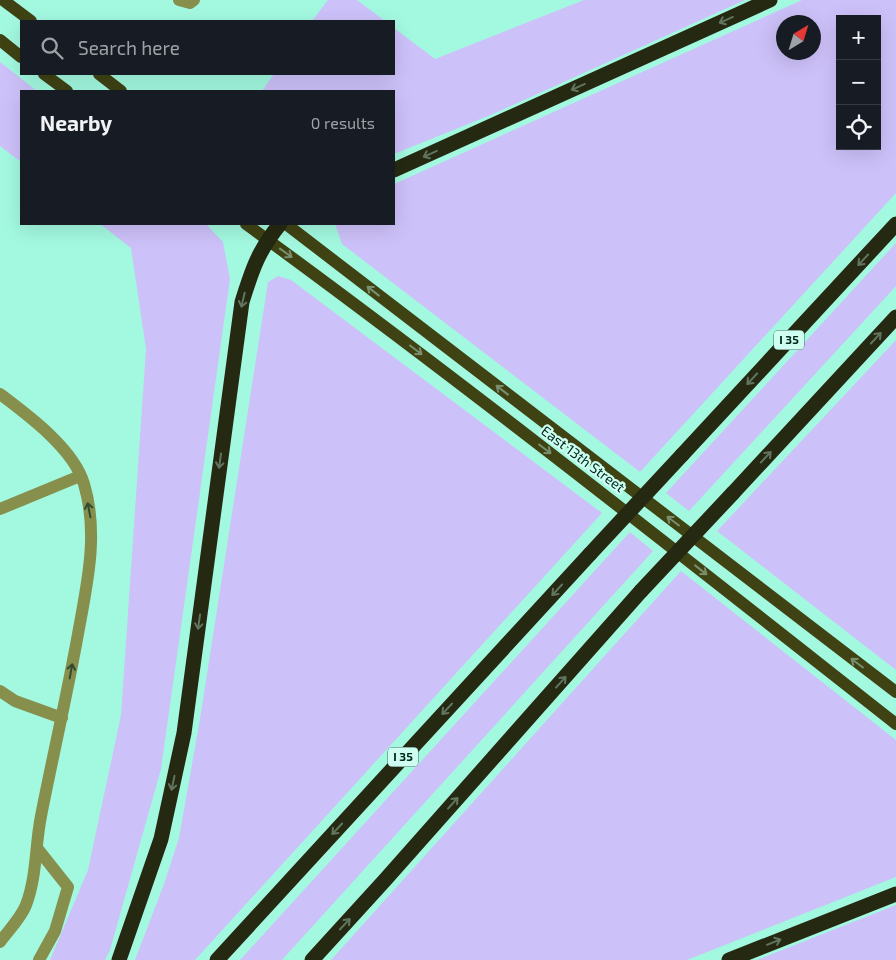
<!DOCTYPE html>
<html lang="en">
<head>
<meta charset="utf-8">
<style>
	body { margin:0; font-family:"Exo 2",sans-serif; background:#20242c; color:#f1f3f6 }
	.controls { position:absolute; right:15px; top:15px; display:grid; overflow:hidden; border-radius:0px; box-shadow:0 5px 20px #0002 }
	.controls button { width:45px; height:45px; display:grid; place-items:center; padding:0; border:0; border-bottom:1px solid #363941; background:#171b24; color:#f1f3f6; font:25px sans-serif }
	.compass { position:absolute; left:776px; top:15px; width:45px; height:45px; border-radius:50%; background:#171b24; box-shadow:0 5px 20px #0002; rotate:38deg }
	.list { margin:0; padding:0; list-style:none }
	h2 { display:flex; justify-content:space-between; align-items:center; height:65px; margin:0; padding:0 20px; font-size:21px }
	h2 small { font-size:16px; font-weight:400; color:#9ea1a6 }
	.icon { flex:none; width:28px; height:28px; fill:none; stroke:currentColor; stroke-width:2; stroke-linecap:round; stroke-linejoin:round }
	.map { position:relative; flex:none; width:896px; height:960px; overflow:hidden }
	.search { position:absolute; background:#171b24; box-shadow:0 5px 20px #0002; left:20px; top:20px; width:375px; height:55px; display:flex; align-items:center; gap:12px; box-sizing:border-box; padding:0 18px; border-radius:0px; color:#9ea1a6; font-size:19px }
	.panel { position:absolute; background:#171b24; box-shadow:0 5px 20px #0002; left:20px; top:90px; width:375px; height:135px; border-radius:0px }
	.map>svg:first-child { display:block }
</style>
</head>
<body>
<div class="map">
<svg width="896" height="960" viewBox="0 0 896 960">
	<rect width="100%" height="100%" fill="#a3f9e0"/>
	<path fill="#cdc1f9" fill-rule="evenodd" d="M 328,0 L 357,0 L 385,21 L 312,21 Z
		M 584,0 L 745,0 L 493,114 L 394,154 L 394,91 L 262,91 L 274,74 L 394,74 L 394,28 L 435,59 Z
		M 802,0 L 896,0 L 896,193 L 640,472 L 342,244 L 335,224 L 394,224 L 394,184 ZM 840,19 L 877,19 L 877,146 L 840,146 ZM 784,22 L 814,22 L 814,52 L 784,52 Z
		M 0,62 L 37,91 L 21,91 L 21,162 L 0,146 Z
		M 100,224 L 206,224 L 223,242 L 230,279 L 161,769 L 110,950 L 105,960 L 50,960 L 88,870 L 121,715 L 146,349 L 131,248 Z
		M 896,243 L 896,286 L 689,511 L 666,493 Z
		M 278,276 L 291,280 L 602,513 L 195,960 L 135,960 L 164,884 L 179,838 L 200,719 L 268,282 Z
		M 896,340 L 896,670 L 717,531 Z
		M 630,532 L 653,551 L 282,960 L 240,960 Z
		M 681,571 L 896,740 L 896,877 L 687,960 L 331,960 Z
		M 896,905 L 896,960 L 757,960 Z"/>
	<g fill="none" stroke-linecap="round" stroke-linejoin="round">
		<path stroke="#878f4d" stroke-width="12" d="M 179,0 L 190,3 L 194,0
			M 0,394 C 28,415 74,449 84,484 C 99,534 87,584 78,634 C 67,695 53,755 41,816 C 35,846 37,876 26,905 C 21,918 8,931 0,942
			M 0,509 L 80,476
			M 0,691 L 15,701 L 62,718
			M 37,848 L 68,887 L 55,931 L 39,960"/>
		<path stroke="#3f4314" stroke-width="12" d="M 3,0 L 31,21
			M 0,40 L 21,57
			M 44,74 L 67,91
			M 99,74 L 121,91
			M 246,224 C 467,385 681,555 896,724
			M 286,224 L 896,692"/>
		<path stroke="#262911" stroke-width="15" d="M 394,170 L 770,0
			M 682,455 L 896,224
			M 733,493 L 896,317
			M 119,960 L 161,839 L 184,733 L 242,302 C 252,270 258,251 280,224
			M 217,960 L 590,554
			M 312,960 L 385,880 L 641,591
			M 729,960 L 896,894"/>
		<path stroke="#262911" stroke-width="15" d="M 590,554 L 682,455
			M 641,591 L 733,493"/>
	</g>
	<defs><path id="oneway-shaft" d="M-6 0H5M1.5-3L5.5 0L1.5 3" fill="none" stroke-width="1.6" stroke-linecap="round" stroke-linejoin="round" transform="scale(1.25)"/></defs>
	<g stroke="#60745f">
		<use href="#oneway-shaft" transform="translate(726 20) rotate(156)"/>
		<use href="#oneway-shaft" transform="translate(578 87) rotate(156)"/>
		<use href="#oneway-shaft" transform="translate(430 154) rotate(156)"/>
		<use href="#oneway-shaft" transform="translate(863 260) rotate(133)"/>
		<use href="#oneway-shaft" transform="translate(243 300) rotate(103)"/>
		<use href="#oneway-shaft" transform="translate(876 338) rotate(-47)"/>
		<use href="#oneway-shaft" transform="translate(752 379) rotate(133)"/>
		<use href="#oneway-shaft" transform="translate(766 457) rotate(-47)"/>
		<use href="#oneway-shaft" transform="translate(220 461) rotate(98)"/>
		<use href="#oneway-shaft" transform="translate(557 590) rotate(133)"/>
		<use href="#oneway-shaft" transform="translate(199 622) rotate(98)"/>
		<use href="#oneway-shaft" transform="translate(561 682) rotate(-48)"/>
		<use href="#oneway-shaft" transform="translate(447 709) rotate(133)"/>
		<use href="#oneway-shaft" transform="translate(173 783) rotate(102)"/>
		<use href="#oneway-shaft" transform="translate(453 803) rotate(-48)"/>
		<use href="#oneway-shaft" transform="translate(337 829) rotate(133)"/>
		<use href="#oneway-shaft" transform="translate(345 924) rotate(-47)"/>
		<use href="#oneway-shaft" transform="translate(774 942) rotate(-22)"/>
	</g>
	<g stroke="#788e6c">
		<use href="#oneway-shaft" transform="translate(286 253) rotate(36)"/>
		<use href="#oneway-shaft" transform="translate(373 291) rotate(-142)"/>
		<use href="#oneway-shaft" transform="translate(416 350) rotate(37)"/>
		<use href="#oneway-shaft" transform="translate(502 390) rotate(-142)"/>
		<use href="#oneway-shaft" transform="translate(545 449) rotate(37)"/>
		<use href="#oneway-shaft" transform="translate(673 521) rotate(-143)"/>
		<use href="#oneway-shaft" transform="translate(701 570) rotate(38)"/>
		<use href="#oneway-shaft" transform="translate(857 663) rotate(-143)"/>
	</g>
	<g stroke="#304b2e">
		<use href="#oneway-shaft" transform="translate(89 510) rotate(-101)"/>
		<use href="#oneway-shaft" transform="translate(71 671) rotate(-80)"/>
	</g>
	<g text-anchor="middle" stroke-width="4.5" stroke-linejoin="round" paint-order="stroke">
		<g fill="#cdfeef" stroke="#3e685d" stroke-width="1">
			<rect x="774" y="330.5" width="30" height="19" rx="4"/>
			<rect x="388" y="747.5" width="30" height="19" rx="4"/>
		</g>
		<g font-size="12" font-weight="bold" fill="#01271e">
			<text x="789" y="344">I 35</text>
			<text x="403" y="761">I 35</text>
		</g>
		<g font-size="14" fill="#01271e" stroke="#cdfeef">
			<text transform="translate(583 459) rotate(37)" y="5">East 13th Street</text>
		</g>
	</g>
</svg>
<div class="controls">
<button>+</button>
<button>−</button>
<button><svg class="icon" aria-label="locate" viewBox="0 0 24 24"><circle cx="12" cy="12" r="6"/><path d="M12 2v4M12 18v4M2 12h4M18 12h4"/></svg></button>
</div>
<svg class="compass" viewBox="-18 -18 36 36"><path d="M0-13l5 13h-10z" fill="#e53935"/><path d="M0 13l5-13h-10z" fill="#9ea1a6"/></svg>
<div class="search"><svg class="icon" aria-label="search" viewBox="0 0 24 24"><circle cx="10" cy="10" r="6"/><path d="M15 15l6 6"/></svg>Search here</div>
<section class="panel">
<h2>Nearby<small>0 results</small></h2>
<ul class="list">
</ul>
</section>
</div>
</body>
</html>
